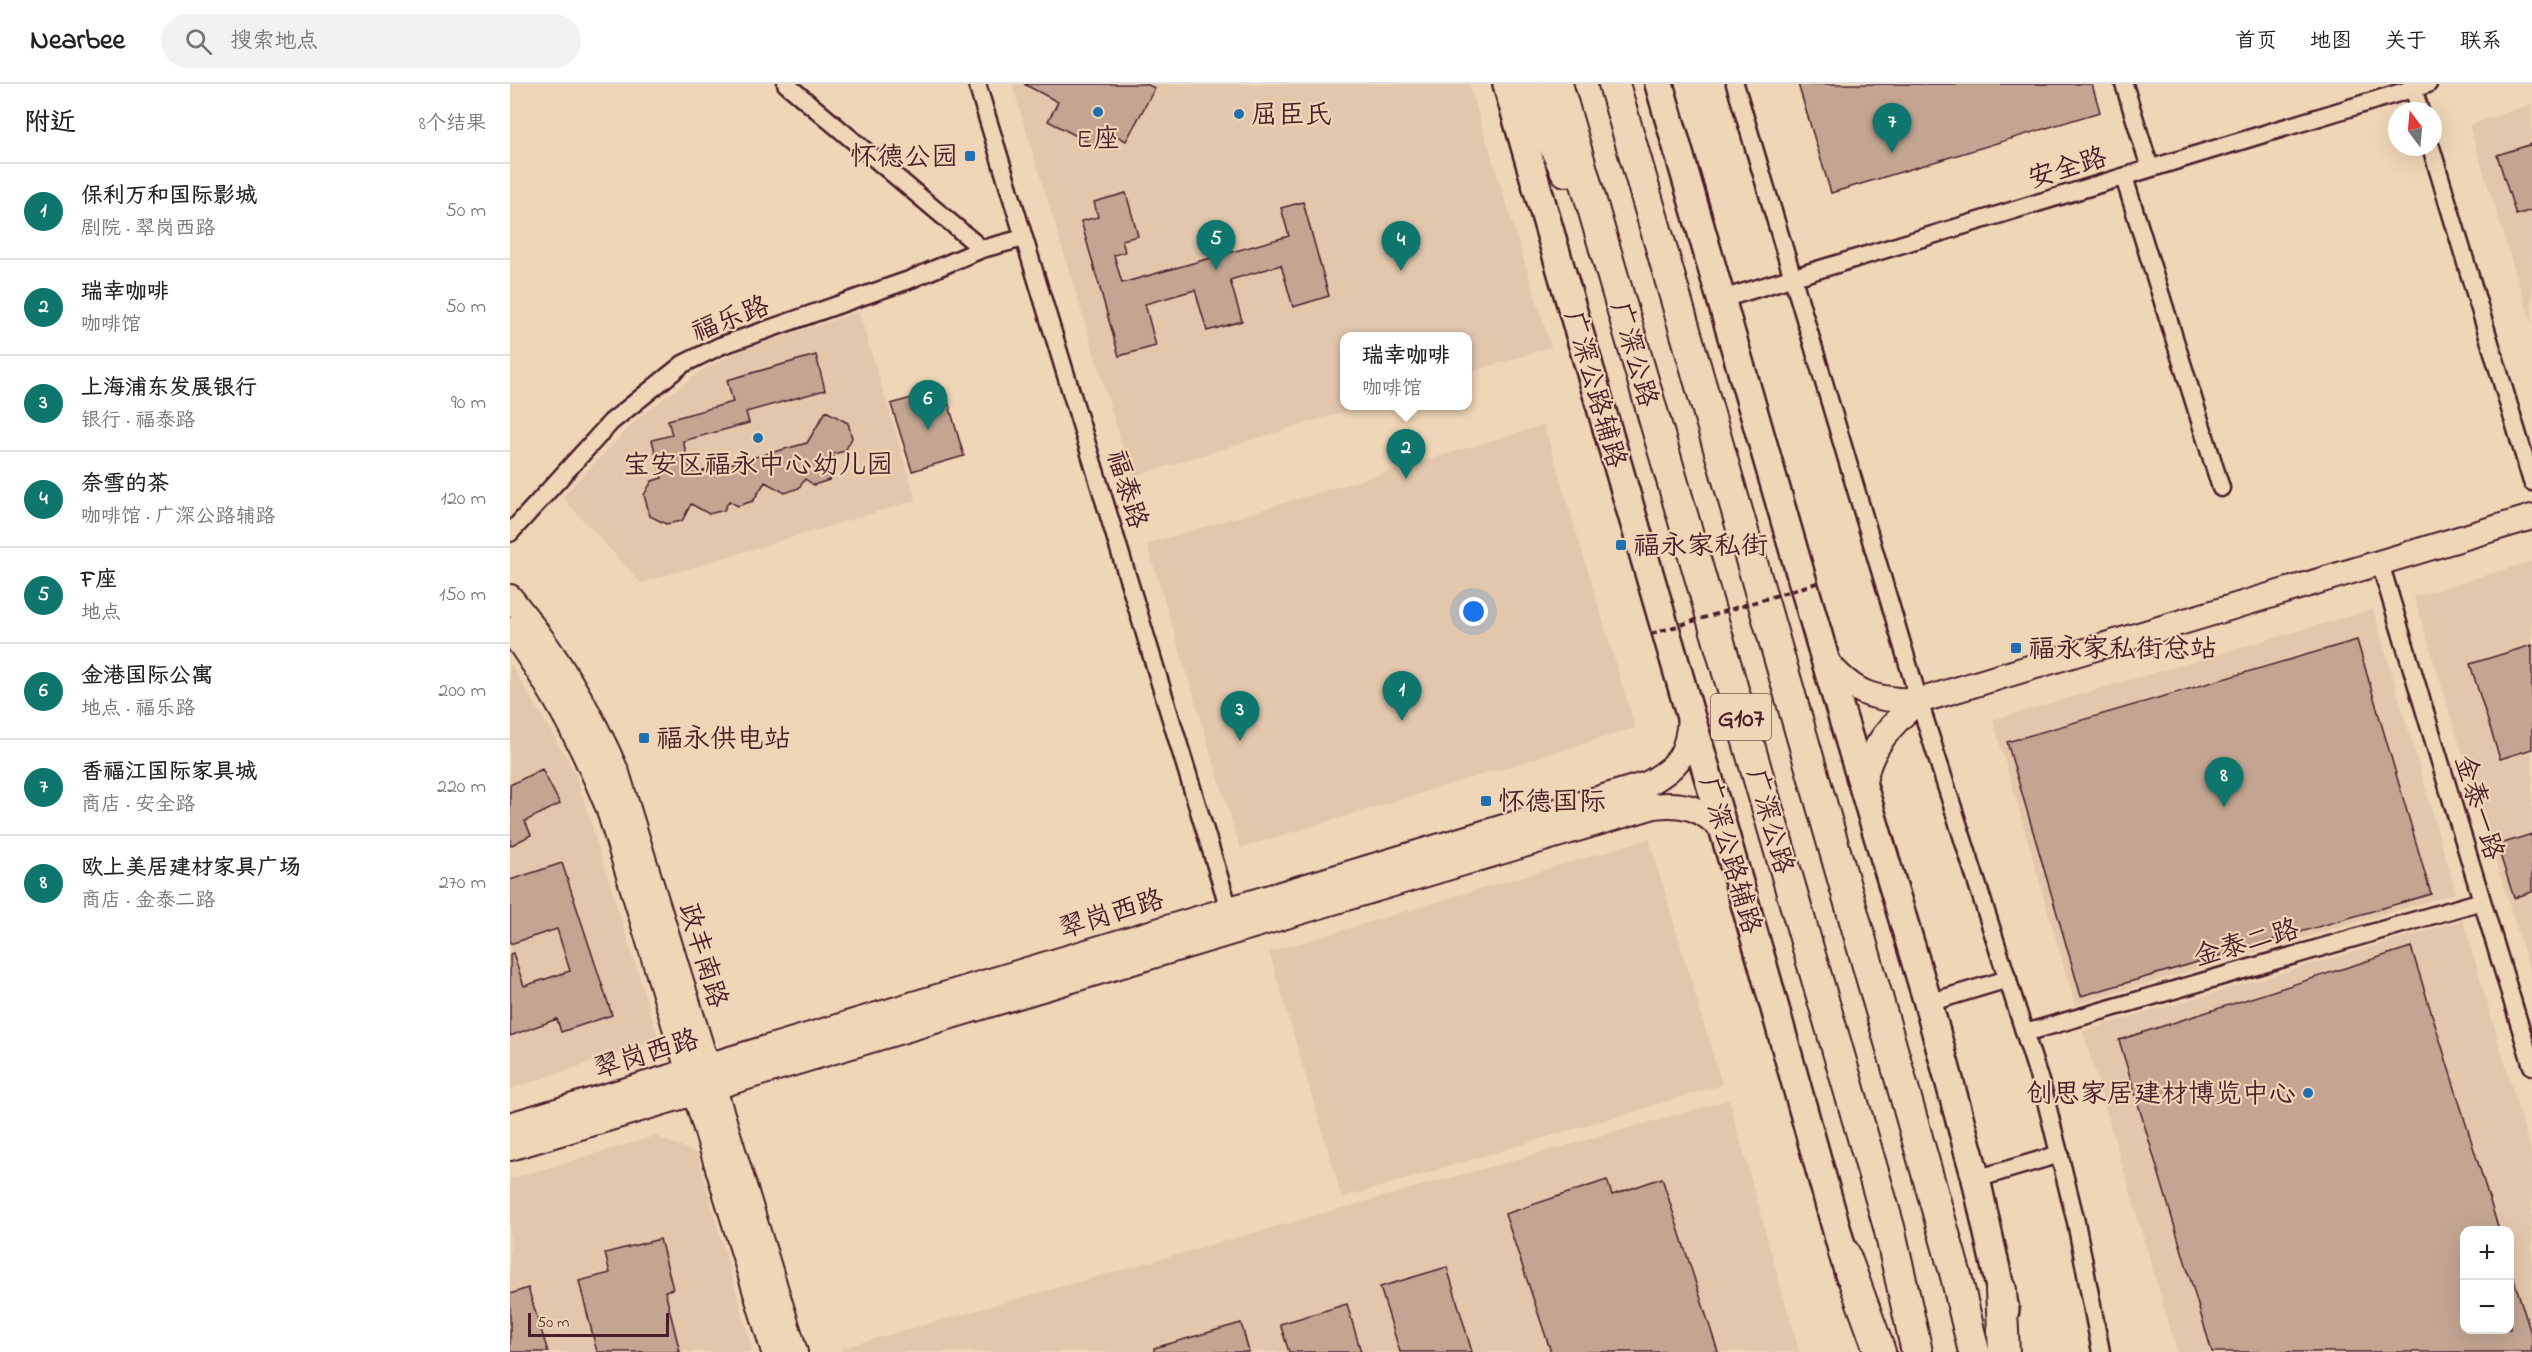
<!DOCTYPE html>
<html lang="zh">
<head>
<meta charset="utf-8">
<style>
	body { margin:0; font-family:"Indie Flower","LXGW WenKai TC",sans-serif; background:#f2f2f2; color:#222 }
	.controls { position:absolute; right:18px; bottom:18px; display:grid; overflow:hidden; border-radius:12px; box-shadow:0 6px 24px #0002 }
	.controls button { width:54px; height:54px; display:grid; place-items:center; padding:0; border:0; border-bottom:2px solid #e0e0e0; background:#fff; color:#222; font:30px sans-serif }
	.compass { position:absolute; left:1878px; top:18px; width:54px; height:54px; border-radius:50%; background:#fff; box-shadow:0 6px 24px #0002; rotate:344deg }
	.scale { position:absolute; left:18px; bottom:15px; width:141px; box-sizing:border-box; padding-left:6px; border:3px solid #4a1f2b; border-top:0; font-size:16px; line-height:21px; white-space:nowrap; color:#4a1f2b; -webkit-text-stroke:4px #efd6b7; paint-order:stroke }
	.you { position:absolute; left:964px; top:528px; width:21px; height:21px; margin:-15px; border:4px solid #fff; border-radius:50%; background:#1a73e8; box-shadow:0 0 0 9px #1a73e833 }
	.badge { display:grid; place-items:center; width:39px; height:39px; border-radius:50%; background:#0f766e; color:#fff; font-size:20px; font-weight:700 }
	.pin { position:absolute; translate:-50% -50px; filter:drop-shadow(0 2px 3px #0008) }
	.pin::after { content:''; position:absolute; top:32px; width:21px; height:18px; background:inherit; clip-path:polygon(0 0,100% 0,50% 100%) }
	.popup { position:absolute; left:830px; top:248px; width:132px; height:78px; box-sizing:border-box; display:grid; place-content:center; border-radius:12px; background:#fff; filter:drop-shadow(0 2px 4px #0005); font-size:20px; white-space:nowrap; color:#767676 }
	.popup b { font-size:22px; color:#222 }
	.popup::after { content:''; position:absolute; left:50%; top:100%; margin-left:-12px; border:12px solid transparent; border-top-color:#fff }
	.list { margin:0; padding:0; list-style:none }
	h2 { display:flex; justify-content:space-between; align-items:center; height:78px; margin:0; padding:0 24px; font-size:26px }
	h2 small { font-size:20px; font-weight:400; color:#767676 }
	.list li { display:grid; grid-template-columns:39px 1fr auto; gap:18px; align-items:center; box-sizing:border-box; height:96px; padding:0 24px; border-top:2px solid #e0e0e0 }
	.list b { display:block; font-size:22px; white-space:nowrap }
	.list p { margin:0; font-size:20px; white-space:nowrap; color:#767676 }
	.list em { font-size:20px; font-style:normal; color:#767676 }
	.icon { flex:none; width:33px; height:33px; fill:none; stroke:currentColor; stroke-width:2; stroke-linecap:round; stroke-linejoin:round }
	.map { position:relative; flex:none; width:2022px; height:1268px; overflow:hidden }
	header { display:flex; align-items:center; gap:36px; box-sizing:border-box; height:84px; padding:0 30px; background:#fff; border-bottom:2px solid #e0e0e0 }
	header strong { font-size:28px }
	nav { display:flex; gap:33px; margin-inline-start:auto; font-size:21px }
	.search { width:420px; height:54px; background:#f2f2f2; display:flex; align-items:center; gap:15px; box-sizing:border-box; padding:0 21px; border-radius:33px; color:#767676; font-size:22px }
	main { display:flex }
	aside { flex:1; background:#fff }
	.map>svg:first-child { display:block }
</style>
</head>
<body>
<header>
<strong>Nearbee</strong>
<div class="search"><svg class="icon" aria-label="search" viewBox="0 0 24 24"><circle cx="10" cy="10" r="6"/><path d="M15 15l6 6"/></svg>搜索地点</div>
<nav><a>首页</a><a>地图</a><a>关于</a><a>联系</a></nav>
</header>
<main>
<aside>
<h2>附近<small>8个结果</small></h2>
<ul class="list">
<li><span class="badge">1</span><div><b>保利万和国际影城</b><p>剧院 · 翠岗西路</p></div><em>50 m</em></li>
<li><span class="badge">2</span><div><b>瑞幸咖啡</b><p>咖啡馆</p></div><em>50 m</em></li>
<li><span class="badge">3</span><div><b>上海浦东发展银行</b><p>银行 · 福泰路</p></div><em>90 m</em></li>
<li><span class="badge">4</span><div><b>奈雪的茶</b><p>咖啡馆 · 广深公路辅路</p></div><em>120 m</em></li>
<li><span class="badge">5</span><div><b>F座</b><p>地点</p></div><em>150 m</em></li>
<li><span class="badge">6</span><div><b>金港国际公寓</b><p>地点 · 福乐路</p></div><em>200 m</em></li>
<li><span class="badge">7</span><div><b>香福江国际家具城</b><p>商店 · 安全路</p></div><em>220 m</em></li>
<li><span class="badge">8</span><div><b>欧上美居建材家具广场</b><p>商店 · 金泰二路</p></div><em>270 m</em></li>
</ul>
</aside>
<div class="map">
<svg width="2022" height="1268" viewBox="0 0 2022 1268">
	<rect width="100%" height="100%" fill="#efd6b7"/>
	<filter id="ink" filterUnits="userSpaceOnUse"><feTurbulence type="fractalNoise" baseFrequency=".0167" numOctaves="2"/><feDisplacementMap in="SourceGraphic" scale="12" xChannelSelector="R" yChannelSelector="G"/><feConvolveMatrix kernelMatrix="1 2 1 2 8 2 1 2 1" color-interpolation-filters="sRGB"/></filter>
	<g filter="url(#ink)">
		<path fill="#e2c7ac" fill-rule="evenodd" d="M 502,0 L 959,0 L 1041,263 L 958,289 L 958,252 L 834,252 L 834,322 L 852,322 L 622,393 Z
			M 2022,20 L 2022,241 L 1959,41 Z
			M 349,228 L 406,416 L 131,499 L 52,413 L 129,333 L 193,286 L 228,267 Z
			M 1034,341 L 1125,644 L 730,764 L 637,460 Z
			M 2022,477 L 2022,894 L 1904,513 Z
			M 1863,525 L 1946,809 L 1565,921 L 1483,636 Z
			M 0,579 L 64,686 L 149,956 L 0,1005 Z
			M 1139,755 L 1212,1001 L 832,1114 L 759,868 Z
			M 1953,836 L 2022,1071 L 2022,1268 L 1667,1268 L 1573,947 ZM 1954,1146 L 2000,1146 L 2000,1246 L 1954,1246 Z
			M 1219,1016 L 1289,1268 L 333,1268 L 332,1264 Z
			M 145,1052 L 187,1069 L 243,1268 L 0,1268 L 0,1095 Z"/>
		<path fill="#c3a592" stroke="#4a1f2b" stroke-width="1.5" d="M 514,0 L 636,0 L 645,4 L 616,57 L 600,48 L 591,65 L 538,37 L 548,18 Z
			M 1288,0 L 1582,0 L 1590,28 L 1321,109 Z
			M 2022,60 L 2022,126 L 2006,131 L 1987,71 Z
			M 616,109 L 628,152 L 612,156 L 615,168 L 604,171 L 612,199 L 779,152 L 771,124 L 793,118 L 819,212 L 783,223 L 771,181 L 720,196 L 732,237 L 697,247 L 685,206 L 635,220 L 646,262 L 609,272 L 571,137 L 588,133 L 584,118 Z
			M 306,271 L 315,306 L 236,328 L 239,339 L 173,357 L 182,390 L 297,359 L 316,327 L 338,339 L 342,354 L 335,367 L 323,370 L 327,383 L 319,396 L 304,401 L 295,395 L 289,404 L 275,409 L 255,398 L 243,417 L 228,422 L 219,417 L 214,426 L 199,430 L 181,420 L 172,437 L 156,440 L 140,432 L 134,411 L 142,397 L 152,394 L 142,356 L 162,351 L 158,336 L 223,318 L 217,296 Z
			M 434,304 L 454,372 L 402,387 L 381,320 Z
			M 1847,556 L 1921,810 L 1571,912 L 1497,658 Z
			M 2022,561 L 2022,665 L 1990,675 L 1960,580 Z
			M 32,685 L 50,720 L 15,737 L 21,751 L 0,762 L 0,701 Z
			M 2022,750 L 2022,808 L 2004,814 L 1987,761 Z
			M 52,779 L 102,931 L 51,948 L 47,935 L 0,952 L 0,870 L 3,869 L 14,902 L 60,887 L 47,845 L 0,860 L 0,796 Z
			M 1901,863 L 1989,1146 L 1954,1146 L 1954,1245 L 2000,1245 L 2000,1192 L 2003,1192 L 2022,1253 L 2022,1268 L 1702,1268 L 1609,956 Z
			M 1152,1094 L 1208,1268 L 1041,1268 L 995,1130 L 1097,1096 L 1102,1111 Z
			M 150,1155 L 163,1205 L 155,1207 L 170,1268 L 87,1268 L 69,1197 L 100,1189 L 95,1169 Z
			M 937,1183 L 962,1268 L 890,1268 L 870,1203 Z
			M 18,1204 L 38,1268 L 0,1268 L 0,1210 Z
			M 837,1220 L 851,1268 L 779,1268 L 770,1240 Z
			M 731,1239 L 739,1268 L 644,1268 L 644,1264 Z"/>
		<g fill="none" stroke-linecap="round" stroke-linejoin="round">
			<defs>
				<path id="street" d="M 276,0 L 472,165
					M 467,0 L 719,825
					M 1225,0 L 1409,617 L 1535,1013 L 1566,1138 L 1591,1268
					M 1614,0 L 1640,84
					M 1902,0 L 1910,27
					M 1921,63 L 2022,398
					M 1614,93 L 1711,404
					M 1212,215 L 1918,0
					M 0,449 L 101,338 L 173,280 L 210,262 L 399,196 L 472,165 L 514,154
					M 1870,479 L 2022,982
					M 1418,919 L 1498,895
					M 1515,949 L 1972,817
					M 1466,1095 L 1550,1070"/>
				<path id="secondary" d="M 0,513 C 44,567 80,625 107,689 L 285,1268
					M 0,546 C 41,601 72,659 98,723 L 264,1268
					M 1315,575 C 1343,611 1365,616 1409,617 L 2022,433
					M 1354,698 C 1360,663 1382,639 1409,617
					M 0,1041 L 1137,700 C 1169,683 1178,669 1180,633
					M 0,1064 L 1144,722 C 1175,718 1193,725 1214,747"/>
				<path id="primary" d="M 997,0 L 1252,878 L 1339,1190
					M 1149,0 L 1315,575 L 1418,919 L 1466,1095 L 1495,1226"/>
				<path id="highway" d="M 1016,0 L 1056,87
					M 1047,0 L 1379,1143 L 1407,1268
					M 1104,0 L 1384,972 L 1446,1192 L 1464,1268
					M 1334,1169 L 1370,1268
					M 1491,1206 L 1494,1268"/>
			</defs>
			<use href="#street" stroke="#4a1f2b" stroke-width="21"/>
			<use href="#secondary" stroke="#4a1f2b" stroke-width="28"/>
			<use href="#primary" stroke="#4a1f2b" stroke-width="32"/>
			<use href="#highway" stroke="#4a1f2b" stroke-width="34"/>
			<use href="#street" stroke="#efd6b7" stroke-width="16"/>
			<use href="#secondary" stroke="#efd6b7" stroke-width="24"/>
			<use href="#primary" stroke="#efd6b7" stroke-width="27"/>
			<use href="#highway" stroke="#efd6b7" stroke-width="30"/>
			<path stroke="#4a1f2b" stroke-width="4" stroke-dasharray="6 4.5" stroke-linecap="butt" d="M 1141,550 L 1310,498"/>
		</g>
	</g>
	<g fill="#1f6fb2" stroke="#efd6b7" stroke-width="2">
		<circle cx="588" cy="28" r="6"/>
		<circle cx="729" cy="30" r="6"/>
		<rect x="454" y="66" width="12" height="12" rx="3"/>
		<circle cx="248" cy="354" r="6"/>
		<rect x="1105" y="455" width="12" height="12" rx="3"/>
		<rect x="1500" y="558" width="12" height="12" rx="3"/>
		<rect x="128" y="648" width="12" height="12" rx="3"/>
		<rect x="970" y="711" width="12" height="12" rx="3"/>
		<circle cx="1798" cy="1009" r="6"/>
	</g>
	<g text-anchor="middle" stroke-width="4.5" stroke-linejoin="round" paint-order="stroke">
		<rect fill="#efd6b7" stroke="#7c5655" stroke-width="1.5" x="1201" y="610" width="60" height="46" rx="4.5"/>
		<g font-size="26" font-weight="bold" fill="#4a1f2b">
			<text x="1231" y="642">G107</text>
		</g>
		<g font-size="27" fill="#4a1f2b" stroke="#efd6b7" text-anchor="start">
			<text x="741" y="39">屈臣氏</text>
			<text x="588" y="63" text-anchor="middle">E座</text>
			<text x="448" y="81" text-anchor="end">怀德公园</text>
			<text x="248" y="389" text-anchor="middle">宝安区福永中心幼儿园</text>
			<text x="1123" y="470">福永家私街</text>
			<text x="1518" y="573">福永家私街总站</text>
			<text x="146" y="663">福永供电站</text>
			<text x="988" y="726">怀德国际</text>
			<text x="1786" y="1018" text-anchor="end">创思家居建材博览中心</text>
		</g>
		<g font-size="27" fill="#4a1f2b" stroke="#efd6b7">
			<text transform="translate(1557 83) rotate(-17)" y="9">安全路</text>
			<text transform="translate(220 234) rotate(-21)" y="9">福乐路</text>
			<text transform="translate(1125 270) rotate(74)" y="9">广深公路</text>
			<text transform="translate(1086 305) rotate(74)" y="9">广深公路辅路</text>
			<text transform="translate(618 405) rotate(73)" y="9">福泰路</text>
			<text transform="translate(1970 723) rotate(73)" y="9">金泰一路</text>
			<text transform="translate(1261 737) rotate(74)" y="9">广深公路</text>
			<text transform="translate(1221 771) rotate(74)" y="9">广深公路辅路</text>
			<text transform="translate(601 829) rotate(-17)" y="9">翠岗西路</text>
			<text transform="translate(1736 858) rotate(-16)" y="9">金泰二路</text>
			<text transform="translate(194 871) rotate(73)" y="9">政丰南路</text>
			<text transform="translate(136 969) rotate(-17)" y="9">翠岗西路</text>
		</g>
	</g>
</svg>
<div class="controls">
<button>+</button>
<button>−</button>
</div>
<svg class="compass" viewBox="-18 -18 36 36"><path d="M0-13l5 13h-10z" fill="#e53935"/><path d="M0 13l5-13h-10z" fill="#767676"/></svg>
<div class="scale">50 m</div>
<div class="you"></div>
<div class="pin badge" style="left:892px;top:637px">1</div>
<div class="pin badge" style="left:896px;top:395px">2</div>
<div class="popup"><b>瑞幸咖啡</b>咖啡馆</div>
<div class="pin badge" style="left:730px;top:657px">3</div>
<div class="pin badge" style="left:891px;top:187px">4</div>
<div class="pin badge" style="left:706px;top:186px">5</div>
<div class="pin badge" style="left:418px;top:346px">6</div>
<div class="pin badge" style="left:1382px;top:69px">7</div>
<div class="pin badge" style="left:1714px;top:723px">8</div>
</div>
</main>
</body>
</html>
